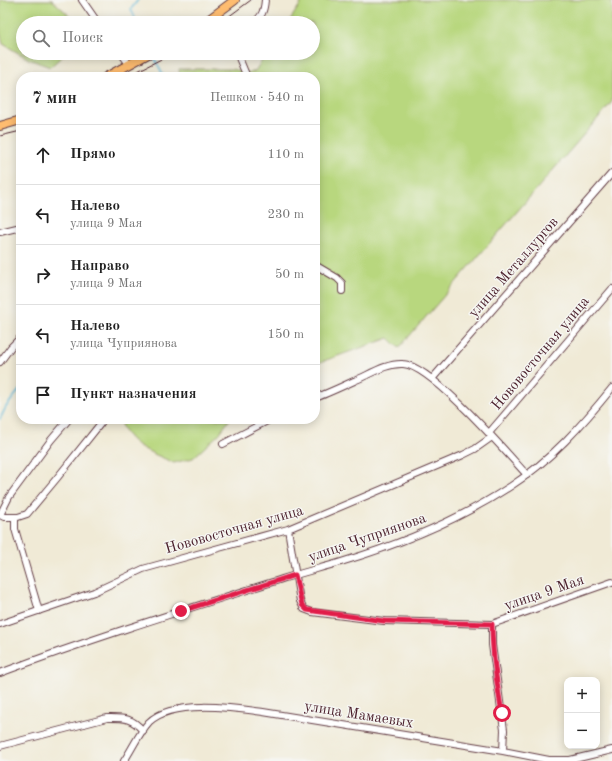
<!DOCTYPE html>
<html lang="ru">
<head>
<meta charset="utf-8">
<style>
	body { margin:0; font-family:"Old Standard TT",serif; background:#f6f6f6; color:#222 }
	.controls { position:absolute; right:12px; bottom:12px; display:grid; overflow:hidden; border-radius:8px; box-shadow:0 2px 10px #0003 }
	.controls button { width:36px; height:36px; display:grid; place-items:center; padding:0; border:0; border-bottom:1px solid #e0e0e0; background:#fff; color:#222; font:20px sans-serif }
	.stop { position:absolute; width:12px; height:12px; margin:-9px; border:3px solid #e11d48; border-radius:50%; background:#fff }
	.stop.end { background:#e11d48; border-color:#fff; box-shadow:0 1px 4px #0008 }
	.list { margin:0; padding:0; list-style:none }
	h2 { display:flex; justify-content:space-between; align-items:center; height:52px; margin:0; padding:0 16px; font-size:17px }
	h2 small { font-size:13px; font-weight:400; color:#767676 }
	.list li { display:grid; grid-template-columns:26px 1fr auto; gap:12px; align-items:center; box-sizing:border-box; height:60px; padding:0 16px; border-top:1px solid #e0e0e0 }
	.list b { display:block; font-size:15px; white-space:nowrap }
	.list p { margin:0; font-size:13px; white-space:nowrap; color:#767676 }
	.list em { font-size:13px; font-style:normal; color:#767676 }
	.icon { flex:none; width:22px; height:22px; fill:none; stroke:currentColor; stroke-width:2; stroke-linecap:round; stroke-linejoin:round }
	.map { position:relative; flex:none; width:612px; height:761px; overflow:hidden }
	.search { position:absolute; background:#fff; box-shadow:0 2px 10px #0003; left:16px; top:16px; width:304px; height:44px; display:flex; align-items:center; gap:10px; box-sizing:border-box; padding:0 14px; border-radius:22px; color:#767676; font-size:15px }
	.panel { position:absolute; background:#fff; box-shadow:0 2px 10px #0003; left:16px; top:72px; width:304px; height:352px; border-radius:16px }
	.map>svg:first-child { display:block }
</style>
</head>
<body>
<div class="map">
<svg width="612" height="761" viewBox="0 0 612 761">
	<rect width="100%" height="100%" fill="#f6f6f2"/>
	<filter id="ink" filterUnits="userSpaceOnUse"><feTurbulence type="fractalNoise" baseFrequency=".025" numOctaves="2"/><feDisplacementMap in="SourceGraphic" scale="8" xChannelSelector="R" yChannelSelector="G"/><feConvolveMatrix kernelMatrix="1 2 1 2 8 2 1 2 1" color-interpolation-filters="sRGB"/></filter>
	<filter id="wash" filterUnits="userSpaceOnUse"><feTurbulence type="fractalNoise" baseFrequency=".012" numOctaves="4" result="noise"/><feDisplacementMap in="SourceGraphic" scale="16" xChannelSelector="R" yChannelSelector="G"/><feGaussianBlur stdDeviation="0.9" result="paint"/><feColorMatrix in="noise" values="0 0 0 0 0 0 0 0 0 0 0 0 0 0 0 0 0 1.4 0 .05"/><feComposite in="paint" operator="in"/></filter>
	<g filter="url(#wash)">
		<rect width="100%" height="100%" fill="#f0ead6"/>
		<path fill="#b8d77e" stroke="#817b54" d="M 0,0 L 52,0 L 70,16 L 71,23 L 23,23 L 23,53 L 66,53 L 50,67 L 29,59 L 3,44 L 0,32 Z
			M 303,0 L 612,0 L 612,102 L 399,348 L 389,338 L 315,364 L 315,77 L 180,77 L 179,69 L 232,69 L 250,73 L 255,71 L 267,53 L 313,53 L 313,23 L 288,23 Z
			M 119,419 L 230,419 L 219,434 L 193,458 L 174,463 C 151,452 127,446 119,419 Z"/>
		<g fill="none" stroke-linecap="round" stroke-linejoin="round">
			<path stroke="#5fbadd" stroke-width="1.5" d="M 137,23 L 131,9 L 138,0
				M 153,55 L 164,77
				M 0,419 L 6,407 L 21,388"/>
		</g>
	</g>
	<g filter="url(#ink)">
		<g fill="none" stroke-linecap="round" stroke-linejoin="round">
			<defs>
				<path id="minor" d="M 82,0 L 98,23
					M 253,23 C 262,17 264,11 265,0
					M 121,53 L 129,64
					M 237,53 L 247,77
					M 0,232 L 21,227
					M 315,265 L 337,278 L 342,283 L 342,291
					M 0,362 L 11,347 L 21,337
					M 432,379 L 612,173
					M 315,398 C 328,393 341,387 354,381 C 369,375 386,363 403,364 C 431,365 506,452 527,475
					M 489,433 L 612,289
					M 223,444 L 271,419
					M 0,515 L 4,517 L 18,517 L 27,514 L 57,478 L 101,423
					M 0,515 L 9,497 L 51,440 L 69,419
					M 15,517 L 15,529 L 39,611
					M 288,529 L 300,601 L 304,609 L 312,612 L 384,621 L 492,624 L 612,582
					M 0,624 L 94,592 L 143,569 L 288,529 L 463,455 L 475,449 L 492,437
					M 492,624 L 492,645 L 504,730 L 503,751
					M 0,673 C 93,638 187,609 282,579 C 301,573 321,568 341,562 C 401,544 459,520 511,486 C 550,461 583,424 612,388
					M 0,746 L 107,718 C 123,718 132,717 143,731
					M 124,761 C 132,749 139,733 149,722 C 172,699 234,708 263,712 L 503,751 L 549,760 L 570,760 L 612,750"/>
				<path id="major" d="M 204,23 L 235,0
					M 106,77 L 150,53
					M 0,126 L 21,120"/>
			</defs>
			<use href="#minor" stroke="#633d45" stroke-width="8"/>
			<use href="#major" stroke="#633d45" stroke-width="10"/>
			<use href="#minor" stroke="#fff" stroke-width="6"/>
			<use href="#major" stroke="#febc70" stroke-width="8"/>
			<path stroke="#4a1f2b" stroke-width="1" d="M 220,23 L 251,0
				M 126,77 L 173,53
				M 0,136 L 21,131"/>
		</g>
	</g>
	<g fill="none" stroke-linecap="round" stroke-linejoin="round" filter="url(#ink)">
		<path stroke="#e11d48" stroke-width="5" d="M 181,611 L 295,575 L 302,605 L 307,610 L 384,621 L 492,624 C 492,654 497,684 502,713"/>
	</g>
	<g text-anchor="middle" stroke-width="3" stroke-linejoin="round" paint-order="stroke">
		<g font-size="15" fill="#4a1f2b" stroke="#f6f6f2">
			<text transform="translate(513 267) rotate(-49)" y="5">улица Металлургов</text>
			<text transform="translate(540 353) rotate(-50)" y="5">Нововосточная улица</text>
			<text transform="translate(234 529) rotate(-16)" y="5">Нововосточная улица</text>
			<text transform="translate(367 537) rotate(-19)" y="5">улица Чуприянова</text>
			<text transform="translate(544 592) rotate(-19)" y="5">улица 9 Мая</text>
			<text transform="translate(359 714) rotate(9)" y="5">улица Мамаевых</text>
		</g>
	</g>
</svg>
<div class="controls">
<button>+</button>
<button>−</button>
</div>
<div class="stop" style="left:502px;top:713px"></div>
<div class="stop end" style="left:181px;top:611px"></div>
<div class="search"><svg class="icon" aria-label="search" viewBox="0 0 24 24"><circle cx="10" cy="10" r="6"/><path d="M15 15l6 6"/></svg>Поиск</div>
<section class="panel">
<h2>7 мин<small>Пешком · 540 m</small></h2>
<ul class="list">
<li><svg class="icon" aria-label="ahead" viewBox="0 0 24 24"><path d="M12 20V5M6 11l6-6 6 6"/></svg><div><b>Прямо</b></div><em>110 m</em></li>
<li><svg class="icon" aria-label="left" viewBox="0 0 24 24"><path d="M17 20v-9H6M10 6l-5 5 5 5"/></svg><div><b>Налево</b><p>улица 9 Мая</p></div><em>230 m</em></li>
<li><svg class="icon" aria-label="right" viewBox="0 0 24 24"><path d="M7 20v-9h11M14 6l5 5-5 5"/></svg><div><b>Направо</b><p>улица 9 Мая</p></div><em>50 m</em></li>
<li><svg class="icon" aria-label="left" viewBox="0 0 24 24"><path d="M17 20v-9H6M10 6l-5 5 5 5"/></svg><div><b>Налево</b><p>улица Чуприянова</p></div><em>150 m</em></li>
<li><svg class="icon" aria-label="arrive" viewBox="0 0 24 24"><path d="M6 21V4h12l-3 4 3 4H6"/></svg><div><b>Пункт назначения</b></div></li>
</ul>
</section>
</div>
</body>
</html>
